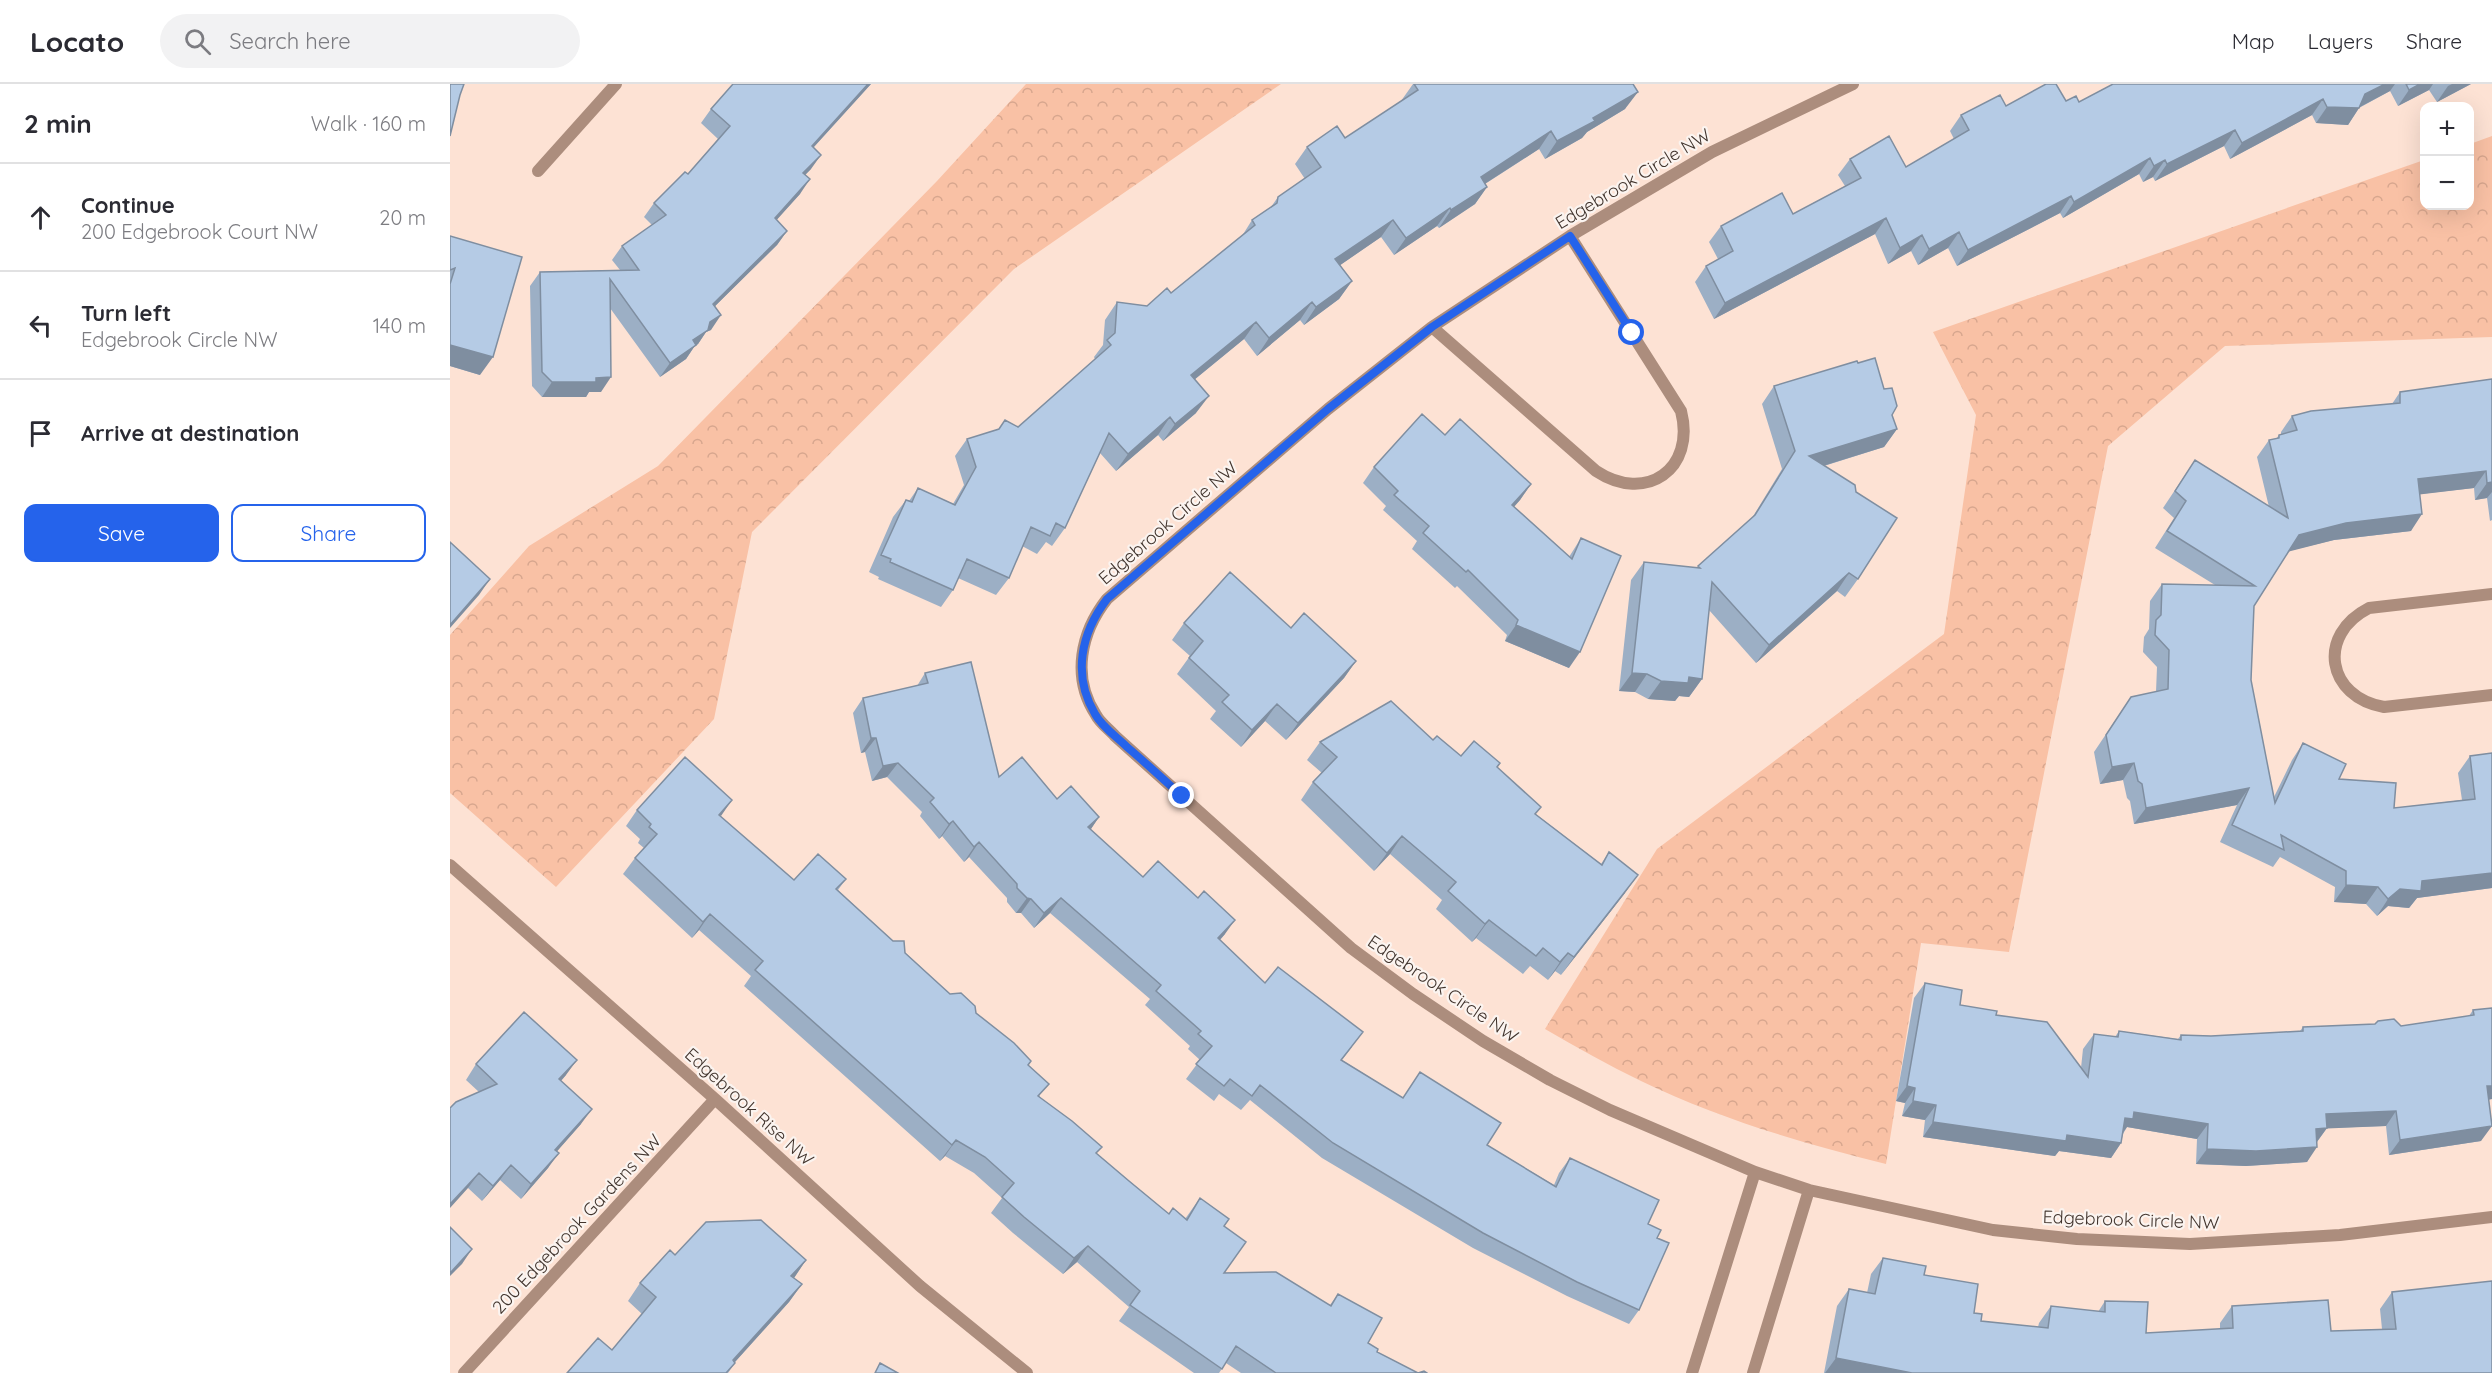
<!DOCTYPE html>
<html lang="en">
<head>
<meta charset="utf-8">
<style>
	body { margin:0; font-family:Quicksand,sans-serif; background:#f2f2f3; color:#2b2b33 }
	.controls { position:absolute; right:18px; top:18px; display:grid; overflow:hidden; border-radius:12px; box-shadow:0 6px 24px #0002 }
	.controls button { width:54px; height:54px; display:grid; place-items:center; padding:0; border:0; border-bottom:2px solid #e1e1e2; background:#fff; color:#2b2b33; font:30px sans-serif }
	.stop { position:absolute; width:18px; height:18px; margin:-14px; border:4px solid #2563eb; border-radius:50%; background:#fff }
	.stop.end { background:#2563eb; border-color:#fff; box-shadow:0 2px 6px #0008 }
	.list { margin:0; padding:0; list-style:none }
	h2 { display:flex; justify-content:space-between; align-items:center; height:78px; margin:0; padding:0 24px; font-size:26px }
	h2 small { font-size:20px; font-weight:400; color:#7c7c81 }
	.list li { display:grid; grid-template-columns:39px 1fr auto; gap:18px; align-items:center; box-sizing:border-box; height:108px; padding:0 24px; border-top:2px solid #e1e1e2 }
	.list b { display:block; font-size:22px; white-space:nowrap }
	.list p { margin:0; font-size:20px; white-space:nowrap; color:#7c7c81 }
	.list em { font-size:20px; font-style:normal; color:#7c7c81 }
	.actions { display:flex; gap:12px; padding:18px 24px }
	.actions a { flex:1; padding:14px 0; border:2px solid #2563eb; border-radius:12px; text-align:center; font-size:21px; color:#2563eb }
	.actions .main { background:#2563eb; color:#fff }
	.icon { flex:none; width:33px; height:33px; fill:none; stroke:currentColor; stroke-width:2; stroke-linecap:round; stroke-linejoin:round }
	.map { position:relative; flex:none; width:2042px; height:1289px; overflow:hidden }
	header { display:flex; align-items:center; gap:36px; box-sizing:border-box; height:84px; padding:0 30px; background:#fff; border-bottom:2px solid #e1e1e2 }
	header strong { font-size:28px }
	nav { display:flex; gap:33px; margin-inline-start:auto; font-size:21px }
	.search { width:420px; height:54px; background:#f2f2f3; display:flex; align-items:center; gap:15px; box-sizing:border-box; padding:0 21px; border-radius:33px; color:#7c7c81; font-size:22px }
	main { display:flex }
	aside { flex:1; background:#fff }
	.map>svg:first-child { display:block }
</style>
</head>
<body>
<header>
<strong>Locato</strong>
<div class="search"><svg class="icon" aria-label="search" viewBox="0 0 24 24"><circle cx="10" cy="10" r="6"/><path d="M15 15l6 6"/></svg>Search here</div>
<nav><a>Map</a><a>Layers</a><a>Share</a></nav>
</header>
<main>
<aside>
<h2>2 min<small>Walk · 160 m</small></h2>
<ul class="list">
<li><svg class="icon" aria-label="ahead" viewBox="0 0 24 24"><path d="M12 20V5M6 11l6-6 6 6"/></svg><div><b>Continue</b><p>200 Edgebrook Court NW</p></div><em>20 m</em></li>
<li><svg class="icon" aria-label="left" viewBox="0 0 24 24"><path d="M17 20v-9H6M10 6l-5 5 5 5"/></svg><div><b>Turn left</b><p>Edgebrook Circle NW</p></div><em>140 m</em></li>
<li><svg class="icon" aria-label="arrive" viewBox="0 0 24 24"><path d="M6 21V4h12l-3 4 3 4H6"/></svg><div><b>Arrive at destination</b></div></li>
</ul>
<div class="actions"><a class="main">Save</a><a>Share</a></div>
</aside>
<div class="map">
<svg width="2042" height="1289" viewBox="0 0 2042 1289">
	<defs>
		<pattern id="park-crowns" width="20" height="18" patternUnits="userSpaceOnUse" patternTransform="scale(1.5)"><rect width="20" height="18" fill="#f9c1a5"/><path d="M2 6a3 3 0 1 1 6 0M12 15a3 3 0 1 1 6 0" fill="none" stroke="#d7a68e"/></pattern>
	</defs>
	<rect width="100%" height="100%" fill="#fde2d4"/>
	<path fill="url(#park-crowns)" d="M 576,0 L 831,0 L 564,185 L 302,448 L 264,635 L 106,803 L 0,709 L 0,551 L 79,462 L 208,382 L 487,97 Z
		M 2042,52 L 2042,253 L 1775,262 L 1658,362 L 1559,868 L 1471,859 L 1436,1080 C 1354,1060 1267,1034 1191,997 C 1158,981 1126,963 1095,945 L 1207,765 L 1494,550 L 1526,331 L 1483,248 L 1974,76 L 1974,122 L 2020,122 L 2020,60 Z"/>
	<g fill="none" stroke-linecap="round" stroke-linejoin="round">
		<path stroke="#ac8d7d" stroke-width="12" d="M 1403,0 L 1262,68 L 1120,152 L 982,243 L 878,325 L 657,515 C 631,548 621,593 646,631 C 650,639 659,645 665,652 L 901,864 L 963,910 L 1033,957 L 1100,996 L 1160,1026 L 1305,1088 L 1359,1106 L 1543,1146 L 1627,1155 L 1740,1160 L 1890,1151 L 2042,1133
			M 88,87 L 166,0
			M 982,243 L 1146,387 C 1196,420 1246,385 1231,327 L 1120,152
			M 2042,510 L 1919,524 C 1866,551 1877,613 1934,623 L 2042,611
			M 0,781 L 265,1015 L 470,1202 L 577,1289
			M 14,1289 L 265,1015
			M 1242,1289 L 1305,1088
			M 1303,1289 L 1359,1106"/>
	</g>
	<path fill="#9cafc5" d="M 283,0 L 421,0 L 363,64 L 361,85 L 355,91 L 350,110 L 326,136 L 337,147 L 327,161 L 265,222 L 261,246 L 256,248 L 248,260 L 244,263 L 236,275 L 210,293 L 160,224 L 151,308 L 139,308 L 136,313 L 92,313 L 82,302 L 80,202 L 90,188 L 170,186 L 162,176 L 172,162 L 202,141 L 194,133 L 204,119 L 238,90 L 268,55 L 251,39 L 261,25 Z
		M 963,0 L 1183,0 L 1175,25 L 1137,48 L 1132,54 L 1095,75 L 1089,65 L 1035,100 L 1037,103 L 1025,120 L 989,144 L 987,142 L 944,171 L 931,153 L 890,181 L 902,197 L 889,215 L 854,241 L 850,236 L 807,272 L 794,255 L 744,296 L 746,329 L 713,357 L 708,351 L 666,387 L 650,369 L 615,444 L 602,462 L 596,458 L 587,470 L 572,462 L 559,494 L 546,511 L 508,494 L 503,506 L 491,523 L 428,495 L 429,493 L 419,488 L 443,433 L 456,416 L 459,417 L 468,404 L 503,420 L 514,401 L 505,372 L 517,355 L 548,346 L 555,336 L 568,343 L 645,275 L 644,273 L 653,261 L 655,236 L 667,218 L 697,222 L 721,209 L 792,152 L 802,136 L 821,123 L 828,113 L 855,95 L 845,80 L 857,63 L 895,54 L 951,17 Z
		M 1663,0 L 2021,0 L 1987,18 L 1979,6 L 1948,22 L 1940,7 L 1909,24 L 1898,41 L 1866,39 L 1862,31 L 1780,75 L 1774,62 L 1705,97 L 1703,93 L 1693,98 L 1689,90 L 1613,134 L 1610,129 L 1507,182 L 1498,164 L 1468,181 L 1461,167 L 1438,180 L 1425,150 L 1264,235 L 1245,198 L 1256,182 L 1268,175 L 1259,158 L 1271,142 L 1343,130 L 1395,102 L 1388,91 L 1400,75 L 1456,83 L 1504,55 L 1500,47 L 1511,31 L 1556,22 L 1616,17 L 1629,18 Z
		M 0,152 L 30,291 L 0,282 Z
		M 1408,279 L 1442,331 L 1447,345 L 1434,363 L 1374,382 L 1408,495 L 1395,513 L 1387,507 L 1306,579 L 1259,526 L 1252,595 L 1239,613 L 1229,612 L 1225,617 L 1198,615 L 1185,608 L 1169,607 L 1181,496 L 1194,478 L 1247,484 L 1302,434 L 1332,385 L 1312,320 L 1324,302 Z
		M 2042,295 L 2042,436 L 2040,437 L 2037,414 L 2025,416 L 2024,404 L 1970,410 L 1961,447 L 1884,456 L 1838,467 L 1804,522 L 1801,596 L 1824,713 L 1842,676 L 1853,659 L 1889,695 L 1944,724 L 2012,716 L 2008,689 L 2020,672 L 2042,669 L 2042,804 L 1967,814 L 1959,824 L 1938,822 L 1927,832 L 1916,820 L 1884,818 L 1885,803 L 1830,773 L 1823,783 L 1770,758 L 1787,721 L 1684,740 L 1680,717 L 1677,714 L 1673,696 L 1650,700 L 1644,668 L 1681,613 L 1706,608 L 1707,583 L 1693,568 L 1694,553 L 1699,545 L 1700,517 L 1712,500 L 1765,501 L 1705,464 L 1724,434 L 1713,424 L 1745,376 L 1819,423 L 1807,373 L 1819,356 L 1826,355 L 1829,351 L 1831,350 L 1831,348 L 1842,332 L 1942,320 L 1950,308 Z
		M 995,351 L 1081,400 L 1070,416 L 1064,423 L 1119,473 L 1131,454 L 1119,584 L 1055,557 L 1057,551 L 1007,502 L 1005,504 L 962,465 L 967,457 L 933,426 L 936,422 L 913,399 L 924,383 Z
		M 734,539 L 841,544 L 906,577 L 894,594 L 836,656 L 815,637 L 791,663 L 760,635 L 766,627 L 727,590 L 740,572 L 722,556 Z
		M 475,589 L 549,693 L 607,715 L 649,733 L 640,746 L 693,793 L 775,850 L 770,856 L 815,899 L 902,963 L 892,976 L 953,1014 L 970,988 L 1037,1061 L 1104,1101 L 1109,1089 L 1120,1074 L 1198,1140 L 1207,1154 L 1189,1226 L 1179,1240 L 1117,1212 L 1023,1164 L 872,1074 L 800,1016 L 791,1026 L 769,1010 L 764,1017 L 736,995 L 750,976 L 738,965 L 740,962 L 695,921 L 700,915 L 600,829 L 584,844 L 571,829 L 566,829 L 557,818 L 557,814 L 519,773 L 514,778 L 492,752 L 489,755 L 470,732 L 472,728 L 437,693 L 422,697 L 415,668 L 411,669 L 403,629 L 413,614 L 467,602 Z
		M 983,656 L 1011,672 L 1047,683 L 1086,730 L 1151,780 L 1159,768 L 1175,809 L 1111,891 L 1105,887 L 1098,896 L 1080,882 L 1073,890 L 1026,854 L 1022,858 L 986,825 L 992,816 L 940,770 L 924,787 L 851,716 L 863,698 L 872,689 L 857,676 L 870,658 Z
		M 187,726 L 270,732 L 344,796 L 396,795 L 388,806 L 500,910 L 526,929 L 578,981 L 590,1013 L 647,1070 L 719,1130 L 735,1135 L 750,1114 L 774,1142 L 774,1189 L 880,1221 L 888,1210 L 918,1259 L 927,1268 L 968,1289 L 977,1289 L 791,1289 L 776,1279 L 769,1289 L 744,1289 L 669,1237 L 679,1223 L 627,1178 L 613,1190 L 563,1149 L 541,1129 L 552,1114 L 524,1089 L 495,1072 L 490,1077 L 294,902 L 301,892 L 249,846 L 242,854 L 173,790 L 185,774 L 194,764 L 188,759 L 190,755 L 176,742 Z
		M 1475,899 L 1510,921 L 1546,931 L 1631,984 L 1633,965 L 1644,950 L 1665,953 L 1669,947 L 1728,955 L 1731,951 L 1761,952 L 1850,947 L 1853,943 L 1951,942 L 2019,932 L 2023,926 L 2042,1015 L 2038,1016 L 2031,1057 L 1939,1071 L 1936,1042 L 1877,1044 L 1867,1058 L 1857,1078 L 1796,1082 L 1746,1080 L 1747,1055 L 1677,1043 L 1673,1050 L 1671,1059 L 1661,1074 L 1609,1067 L 1605,1072 L 1473,1053 L 1475,1036 L 1452,1032 L 1455,1019 L 1446,1017 L 1464,914 Z
		M 26,980 L 116,991 L 111,997 L 131,1040 L 107,1067 L 98,1084 L 71,1115 L 50,1096 L 32,1117 L 18,1104 L 29,1008 L 16,996 Z
		M 225,1171 L 356,1176 L 344,1194 L 352,1200 L 339,1218 L 285,1278 L 285,1279 L 278,1289 L 117,1289 L 162,1266 L 192,1230 L 178,1217 L 190,1199 Z
		M 1433,1174 L 1474,1191 L 1524,1229 L 1531,1237 L 1588,1243 L 1589,1239 L 1601,1222 L 1648,1228 L 1655,1217 L 1696,1249 L 1770,1245 L 1770,1239 L 1782,1222 L 1881,1247 L 1932,1245 L 1930,1225 L 1942,1208 L 2042,1289 L 1374,1289 L 1387,1222 L 1399,1205 L 1417,1209 L 1421,1190 Z"/>
	<path fill="#7f8ea0" d="M 418,0 L 421,0 L 352,76 L 362,62 Z
		M 1935,0 L 1945,0 L 1940,7 L 1908,24 L 1909,24 L 1898,41 L 1866,39 L 1877,23 L 1915,10 Z
		M 1970,0 L 1983,0 L 1979,6 L 1948,22 L 1959,6 Z
		M 2002,0 L 2021,0 L 1987,18 L 1998,2 Z
		M 1188,8 L 1175,25 L 1137,48 L 1132,54 L 1095,75 L 1107,57 L 1143,34 Z
		M 1873,15 L 1862,31 L 1780,75 L 1792,59 Z
		M 1785,46 L 1774,62 L 1705,97 L 1717,80 Z
		M 1101,47 L 1089,65 L 1019,110 L 1031,93 Z
		M 371,71 L 361,85 L 343,103 L 353,89 Z
		M 1700,74 L 1689,90 L 1613,134 L 1624,118 Z
		M 1715,76 L 1703,93 L 1693,98 L 1704,82 Z
		M 360,95 L 350,110 L 315,149 L 325,134 Z
		M 1037,103 L 1025,120 L 989,144 L 1001,126 Z
		M 1621,112 L 1610,129 L 1507,182 L 1518,166 Z
		M 1000,124 L 987,142 L 944,171 L 956,154 Z
		M 1436,134 L 1425,150 L 1264,235 L 1275,219 Z
		M 943,136 L 931,153 L 873,193 L 885,175 Z
		M 337,147 L 327,161 L 253,234 L 263,220 Z
		M 1509,148 L 1498,164 L 1468,181 L 1479,165 Z
		M 1472,151 L 1461,167 L 1438,180 L 1450,164 Z
		M 902,197 L 889,215 L 854,241 L 866,223 Z
		M 862,218 L 850,236 L 807,272 L 819,254 Z
		M 271,231 L 261,246 L 256,248 L 248,260 L 244,263 L 236,275 L 210,293 L 220,279 L 260,238 Z
		M 806,238 L 794,255 L 728,309 L 741,291 Z
		M 0,261 L 43,273 L 30,291 L 0,282 Z
		M 161,293 L 151,308 L 139,308 L 136,313 L 92,313 L 102,298 Z
		M 759,312 L 746,329 L 713,357 L 725,340 Z
		M 720,333 L 708,351 L 666,387 L 678,370 Z
		M 1447,345 L 1434,363 L 1347,390 L 1359,372 Z
		M 2036,387 L 2024,404 L 1957,412 L 1968,395 Z
		M 2042,398 L 2042,408 L 2037,414 L 2025,416 L 2037,399 Z
		M 1081,400 L 1070,416 L 1051,437 L 1062,421 Z
		M 1972,430 L 1961,447 L 1884,456 L 1837,468 L 1849,451 L 1896,439 Z
		M 1399,489 L 1387,507 L 1306,579 L 1319,561 Z
		M 40,495 L 29,511 L 0,544 L 0,541 Z
		M 1066,541 L 1130,568 L 1119,584 L 1055,557 Z
		M 906,577 L 894,594 L 836,656 L 848,639 Z
		M 1182,589 L 1197,590 L 1185,608 L 1169,607 Z
		M 1239,593 L 1252,595 L 1239,613 L 1229,612 L 1225,617 L 1198,615 L 1211,597 Z
		M 827,620 L 815,637 L 791,663 L 802,646 Z
		M 421,654 L 426,654 L 415,668 L 411,669 Z
		M 448,679 L 437,693 L 422,697 L 433,682 Z
		M 1684,679 L 1673,696 L 1650,700 L 1662,683 Z
		M 1799,704 L 1787,721 L 1684,740 L 1696,724 Z
		M 282,716 L 271,732 L 269,731 Z
		M 649,733 L 639,748 L 638,743 Z
		M 503,737 L 492,752 L 489,755 L 499,740 Z
		M 952,752 L 940,770 L 924,787 L 937,769 Z
		M 529,758 L 519,773 L 514,778 L 524,763 Z
		M 2042,789 L 2042,804 L 1967,814 L 1959,824 L 1938,822 L 1927,832 L 1938,815 L 1950,805 L 1972,797 Z
		M 1188,791 L 1175,809 L 1111,891 L 1124,873 Z
		M 1896,801 L 1928,803 L 1916,820 L 1884,818 Z
		M 577,814 L 581,815 L 571,829 L 566,829 Z
		M 611,814 L 600,829 L 584,844 L 594,829 Z
		M 260,830 L 249,846 L 242,854 L 253,838 Z
		M 785,836 L 775,850 L 758,869 L 768,854 Z
		M 1039,836 L 1026,854 L 1022,858 L 1035,840 Z
		M 1118,869 L 1105,887 L 1098,896 L 1110,878 Z
		M 127,976 L 116,991 L 99,1010 L 109,995 Z
		M 1457,1002 L 1465,1004 L 1455,1019 L 1446,1017 Z
		M 2037,1002 L 2042,1002 L 2042,1015 L 2026,1017 Z
		M 1463,1017 L 1486,1021 L 1475,1036 L 1452,1032 Z
		M 142,1025 L 131,1040 L 95,1081 L 105,1066 Z
		M 1946,1027 L 1936,1042 L 1865,1045 L 1876,1030 Z
		M 1684,1028 L 1758,1040 L 1747,1055 L 1677,1043 L 1672,1050 L 1675,1034 Z
		M 1483,1038 L 1617,1051 L 1671,1059 L 1661,1074 L 1609,1067 L 1605,1072 L 1473,1053 Z
		M 2042,1042 L 2031,1057 L 1939,1071 L 1950,1056 Z
		M 1877,1044 L 1866,1059 L 1866,1045 Z
		M 506,1056 L 495,1072 L 490,1077 L 502,1061 Z
		M 1867,1063 L 1857,1078 L 1796,1082 L 1746,1080 L 1757,1065 Z
		M 109,1069 L 98,1084 L 71,1115 L 81,1100 Z
		M 61,1081 L 50,1096 L 32,1117 L 43,1102 Z
		M 29,1089 L 18,1104 L 0,1124 L 0,1120 Z
		M 638,1162 L 627,1178 L 613,1190 L 624,1174 Z
		M 22,1165 L 12,1180 L 0,1192 L 0,1189 Z
		M 356,1176 L 344,1194 L 341,1192 Z
		M 352,1200 L 339,1218 L 275,1289 L 283,1276 Z
		M 1386,1274 L 1462,1289 L 1375,1289 Z"/>
	<path fill="#b5cbe5" stroke="#7f8ea0" stroke-width="1.5" d="M 0,0 L 14,0 L 10,11 L 0,52 Z
		M 283,0 L 418,0 L 362,62 L 371,71 L 353,89 L 360,95 L 325,134 L 337,147 L 263,220 L 271,231 L 260,238 L 258,246 L 243,256 L 246,261 L 220,279 L 160,195 L 161,293 L 146,294 L 146,298 L 102,298 L 92,288 L 90,188 L 189,186 L 172,162 L 216,131 L 204,119 L 235,88 L 238,90 L 280,42 L 261,25 Z
		M 964,0 L 1183,0 L 1188,8 L 1143,34 L 1145,37 L 1107,57 L 1101,47 L 1031,93 L 1037,103 L 1001,126 L 1000,124 L 956,154 L 943,136 L 885,175 L 902,197 L 866,223 L 862,218 L 819,254 L 806,238 L 741,291 L 759,312 L 725,340 L 720,333 L 678,370 L 659,349 L 615,444 L 606,439 L 600,452 L 581,443 L 559,494 L 517,475 L 503,506 L 440,478 L 441,475 L 431,471 L 456,416 L 462,418 L 468,404 L 505,421 L 526,383 L 517,355 L 549,345 L 555,336 L 568,343 L 661,261 L 657,256 L 665,249 L 667,218 L 697,222 L 717,204 L 721,209 L 805,141 L 802,136 L 827,119 L 828,113 L 871,83 L 857,63 L 887,42 L 895,54 L 968,6 Z
		M 1596,0 L 1606,0 L 1616,17 L 1626,12 L 1629,18 L 1663,0 L 1935,0 L 1915,10 L 1909,24 L 1877,23 L 1873,15 L 1792,59 L 1785,46 L 1717,80 L 1715,76 L 1704,82 L 1700,74 L 1624,118 L 1621,112 L 1518,166 L 1509,148 L 1479,165 L 1472,151 L 1450,164 L 1436,134 L 1275,219 L 1256,182 L 1283,167 L 1271,142 L 1332,109 L 1343,130 L 1411,94 L 1400,75 L 1439,52 L 1456,83 L 1519,46 L 1511,31 L 1550,11 L 1556,22 Z
		M 1956,0 L 1970,0 L 1959,6 Z
		M 0,152 L 72,173 L 43,273 L 0,261 L 0,200 L 5,184 L 0,186 Z
		M 1425,274 L 1434,305 L 1442,304 L 1447,322 L 1442,331 L 1447,345 L 1359,372 L 1405,401 L 1406,408 L 1447,434 L 1408,495 L 1399,489 L 1319,561 L 1262,498 L 1252,595 L 1239,593 L 1238,599 L 1211,597 L 1197,590 L 1182,589 L 1194,478 L 1250,484 L 1248,482 L 1305,431 L 1345,367 L 1324,302 L 1407,277 L 1408,279 Z
		M 2042,295 L 2042,398 L 2037,399 L 2036,387 L 1968,395 L 1972,430 L 1896,439 L 1849,451 L 1804,522 L 1801,596 L 1825,719 L 1853,659 L 1896,680 L 1889,695 L 1946,699 L 1944,724 L 2025,715 L 2020,672 L 2042,669 L 2042,789 L 1972,797 L 1971,807 L 1950,805 L 1938,815 L 1928,803 L 1896,801 L 1896,787 L 1831,751 L 1834,766 L 1782,741 L 1799,704 L 1696,724 L 1692,700 L 1688,697 L 1684,679 L 1662,683 L 1656,651 L 1681,613 L 1718,605 L 1719,566 L 1705,551 L 1706,536 L 1711,531 L 1712,500 L 1805,502 L 1717,447 L 1736,417 L 1725,407 L 1745,376 L 1838,434 L 1819,356 L 1829,354 L 1829,351 L 1847,346 L 1842,332 L 1861,327 L 1950,319 L 1950,308 Z
		M 972,330 L 995,351 L 1010,335 L 1081,400 L 1062,421 L 1122,475 L 1131,454 L 1171,472 L 1130,568 L 1066,541 L 1068,536 L 1018,486 L 1016,488 L 973,449 L 979,442 L 944,411 L 948,407 L 924,383 Z
		M 0,458 L 40,495 L 0,541 Z
		M 780,488 L 841,544 L 854,529 L 906,577 L 848,639 L 827,620 L 802,646 L 772,618 L 779,611 L 739,574 L 753,557 L 734,539 Z
		M 521,578 L 549,693 L 572,673 L 607,715 L 621,702 L 649,733 L 638,743 L 693,793 L 708,777 L 748,814 L 754,807 L 785,836 L 768,854 L 815,899 L 828,883 L 913,948 L 891,976 L 953,1014 L 970,988 L 1051,1039 L 1037,1061 L 1106,1103 L 1120,1074 L 1209,1116 L 1198,1140 L 1211,1146 L 1207,1154 L 1219,1159 L 1189,1226 L 1127,1198 L 1033,1149 L 883,1059 L 810,1001 L 802,1012 L 780,995 L 774,1002 L 746,980 L 762,962 L 748,950 L 751,947 L 706,907 L 711,901 L 611,814 L 594,829 L 581,815 L 577,814 L 567,804 L 567,800 L 529,758 L 524,763 L 503,737 L 499,740 L 480,718 L 484,714 L 448,679 L 433,682 L 426,654 L 421,654 L 413,614 L 478,599 L 475,589 Z
		M 941,617 L 983,656 L 987,652 L 1011,672 L 1024,657 L 1050,679 L 1047,683 L 1091,723 L 1085,730 L 1152,781 L 1159,768 L 1188,791 L 1124,873 L 1118,869 L 1110,878 L 1093,864 L 1086,872 L 1039,836 L 1035,840 L 998,807 L 1006,798 L 952,752 L 937,769 L 863,698 L 887,673 L 870,658 Z
		M 235,673 L 282,716 L 269,731 L 344,796 L 368,770 L 396,795 L 386,805 L 443,857 L 454,857 L 455,869 L 500,910 L 511,909 L 525,922 L 526,929 L 564,959 L 581,977 L 578,981 L 599,1000 L 588,1012 L 622,1037 L 652,1063 L 646,1069 L 679,1097 L 719,1130 L 723,1124 L 737,1136 L 750,1114 L 779,1135 L 774,1142 L 796,1158 L 774,1189 L 826,1188 L 881,1222 L 888,1210 L 932,1234 L 918,1259 L 928,1265 L 927,1268 L 968,1289 L 974,1287 L 977,1289 L 826,1289 L 786,1262 L 772,1285 L 680,1221 L 690,1207 L 638,1162 L 624,1174 L 574,1133 L 552,1113 L 564,1099 L 535,1073 L 506,1056 L 502,1061 L 305,886 L 313,877 L 260,830 L 253,838 L 185,774 L 207,750 L 199,743 L 201,740 L 187,726 Z
		M 1475,899 L 1512,906 L 1510,921 L 1547,927 L 1546,931 L 1597,938 L 1638,993 L 1644,950 L 1668,953 L 1669,947 L 1731,956 L 1731,951 L 1761,952 L 1853,947 L 1853,943 L 1925,940 L 1928,937 L 1944,935 L 1951,942 L 2024,931 L 2023,926 L 2042,924 L 2042,1002 L 2037,1002 L 2042,1042 L 1950,1056 L 1946,1027 L 1876,1030 L 1877,1044 L 1866,1045 L 1867,1063 L 1806,1067 L 1757,1065 L 1758,1040 L 1684,1028 L 1683,1035 L 1675,1034 L 1671,1059 L 1617,1051 L 1616,1057 L 1483,1038 L 1486,1021 L 1463,1017 L 1465,1004 L 1457,1002 Z
		M 74,928 L 127,976 L 109,995 L 142,1025 L 105,1066 L 109,1069 L 81,1100 L 61,1081 L 43,1102 L 29,1089 L 0,1120 L 0,1024 L 6,1018 L 47,1000 L 26,980 Z
		M 311,1136 L 356,1176 L 341,1192 L 352,1200 L 283,1276 L 285,1279 L 276,1289 L 117,1289 L 148,1254 L 162,1266 L 206,1213 L 190,1199 L 220,1166 L 225,1171 L 256,1138 Z
		M 0,1143 L 22,1165 L 0,1189 Z
		M 1433,1174 L 1476,1182 L 1474,1191 L 1528,1200 L 1524,1229 L 1532,1230 L 1531,1237 L 1598,1244 L 1601,1222 L 1655,1228 L 1655,1217 L 1698,1218 L 1696,1249 L 1783,1244 L 1782,1222 L 1878,1216 L 1881,1247 L 1946,1245 L 1942,1208 L 2042,1197 L 2042,1289 L 1462,1289 L 1386,1274 L 1399,1205 L 1425,1210 Z
		M 430,1279 L 448,1289 L 425,1289 Z"/>
	<g fill="none" stroke-linecap="round" stroke-linejoin="round">
		<path stroke="#2563eb" stroke-width="8" d="M 732,712 C 714,696 696,679 677,663 C 667,653 652,643 645,630 C 622,591 631,549 657,515 L 878,325 L 982,243 L 1120,152 L 1182,249"/>
	</g>
	<g text-anchor="middle" stroke-width="4.5" stroke-linejoin="round" paint-order="stroke">
		<g font-size="18" fill="#41342d" stroke="#fbf4f0">
			<text transform="translate(1183 95) rotate(-31)" y="6">Edgebrook Circle NW</text>
			<text transform="translate(718 439) rotate(-41)" y="6">Edgebrook Circle NW</text>
			<text transform="translate(993 905) rotate(34)" y="6">Edgebrook Circle NW</text>
			<text transform="translate(299 1023) rotate(42)" y="6">Edgebrook Rise NW</text>
			<text transform="translate(1681 1136) rotate(2)" y="6">Edgebrook Circle NW</text>
			<text transform="translate(127 1140) rotate(-47)" y="6">200 Edgebrook Gardens NW</text>
		</g>
	</g>
</svg>
<div class="controls">
<button>+</button>
<button>−</button>
</div>
<div class="stop" style="left:1182px;top:249px"></div>
<div class="stop end" style="left:732px;top:712px"></div>
</div>
</main>
</body>
</html>
